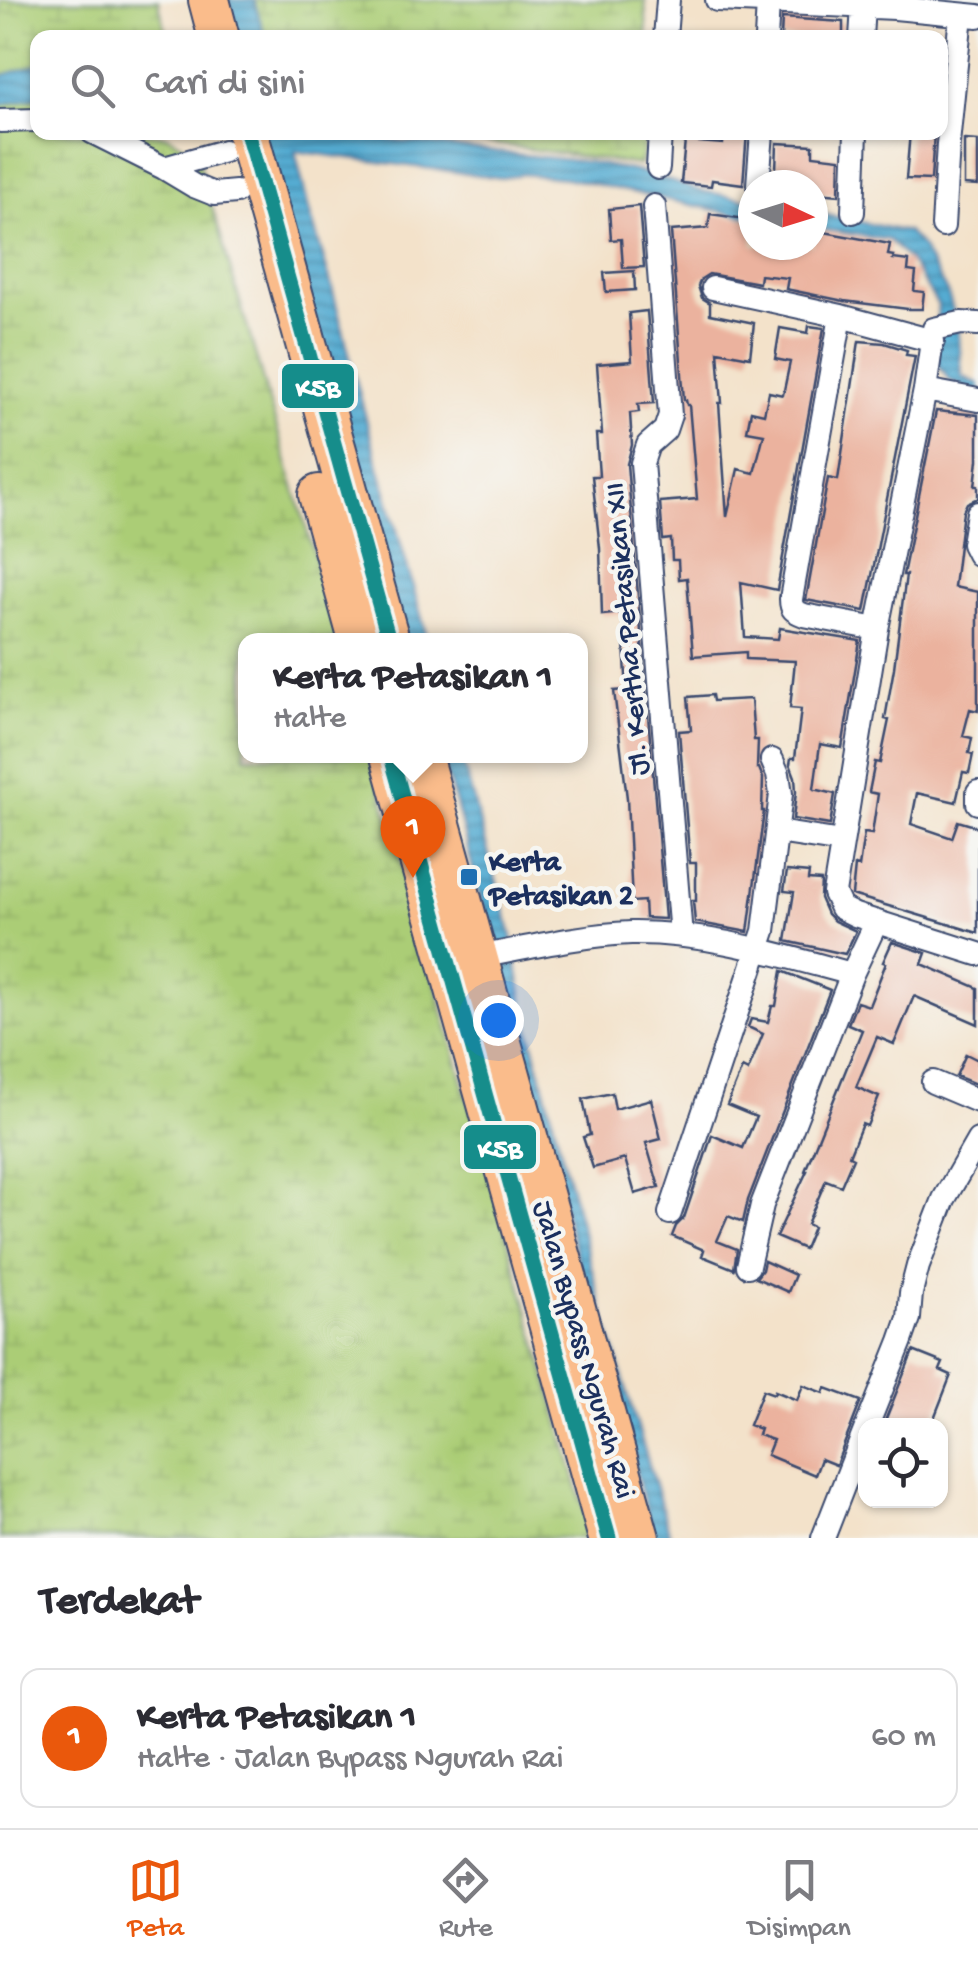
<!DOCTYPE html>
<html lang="id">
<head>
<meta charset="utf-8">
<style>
	body { margin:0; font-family:"Gochi Hand",sans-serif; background:#f7f7f7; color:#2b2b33 }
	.controls { position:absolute; right:30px; bottom:30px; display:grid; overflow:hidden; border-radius:20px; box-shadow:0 2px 8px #0004 }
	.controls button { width:90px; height:90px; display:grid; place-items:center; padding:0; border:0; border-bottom:2px solid #e1e1e2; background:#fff; color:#2b2b33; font:50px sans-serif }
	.compass { position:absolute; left:738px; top:170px; width:90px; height:90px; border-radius:50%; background:#fff; box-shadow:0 2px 8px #0004; rotate:94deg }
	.you { position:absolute; left:498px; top:1020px; width:35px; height:35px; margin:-25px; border:8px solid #fff; border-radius:50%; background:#1a73e8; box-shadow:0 0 0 15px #1a73e833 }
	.badge { display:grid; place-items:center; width:65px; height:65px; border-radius:50%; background:#ea580c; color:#fff; font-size:32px; font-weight:700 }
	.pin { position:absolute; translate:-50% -82px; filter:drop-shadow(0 2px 5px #0008) }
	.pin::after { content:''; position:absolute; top:52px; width:35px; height:30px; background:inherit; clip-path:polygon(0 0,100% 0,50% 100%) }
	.popup { position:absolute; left:238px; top:633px; width:350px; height:130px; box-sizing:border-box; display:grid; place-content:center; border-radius:20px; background:#fff; filter:drop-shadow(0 2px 8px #0005); font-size:32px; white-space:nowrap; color:#7c7c81 }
	.popup b { font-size:38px; color:#2b2b33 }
	.popup::after { content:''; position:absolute; left:50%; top:100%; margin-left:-20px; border:20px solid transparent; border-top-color:#fff }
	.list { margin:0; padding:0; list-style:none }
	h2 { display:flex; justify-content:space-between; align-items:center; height:130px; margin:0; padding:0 40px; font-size:42px }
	h2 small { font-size:32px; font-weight:400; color:#7c7c81 }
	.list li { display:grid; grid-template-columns:65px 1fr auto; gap:30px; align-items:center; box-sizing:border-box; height:140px; margin:0 20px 20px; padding:0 20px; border:2px solid #e1e1e2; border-radius:20px }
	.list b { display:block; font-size:38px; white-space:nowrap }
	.list p { margin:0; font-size:32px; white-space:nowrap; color:#7c7c81 }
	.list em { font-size:32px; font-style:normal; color:#7c7c81 }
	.icon { flex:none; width:55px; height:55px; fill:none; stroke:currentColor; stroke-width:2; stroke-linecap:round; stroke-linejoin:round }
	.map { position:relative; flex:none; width:978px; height:1538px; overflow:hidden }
	.search { position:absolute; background:#fff; box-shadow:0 2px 8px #0004; left:30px; right:30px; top:30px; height:110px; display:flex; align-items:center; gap:25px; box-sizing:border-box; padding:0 35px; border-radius:20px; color:#7c7c81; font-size:38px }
	.sheet { height:290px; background:#fff }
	nav { display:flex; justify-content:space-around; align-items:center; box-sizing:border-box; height:140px; border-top:2px solid #e1e1e2; background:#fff; font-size:28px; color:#7c7c81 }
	nav a { display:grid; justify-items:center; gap:5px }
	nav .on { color:#ea580c }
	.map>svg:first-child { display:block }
</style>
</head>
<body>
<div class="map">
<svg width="978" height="1538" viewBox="0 0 978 1538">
	<defs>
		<pattern id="wetland-marsh" width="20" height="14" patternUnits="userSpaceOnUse" patternTransform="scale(2.5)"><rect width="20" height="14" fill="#abcd76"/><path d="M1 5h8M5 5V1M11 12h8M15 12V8" fill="none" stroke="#93b068"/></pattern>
		<pattern id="water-rules" width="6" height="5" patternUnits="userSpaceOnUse" patternTransform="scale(2.5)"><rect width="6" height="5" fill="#55acd2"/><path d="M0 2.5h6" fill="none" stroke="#468cae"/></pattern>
	</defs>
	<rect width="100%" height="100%" fill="#f6f6f2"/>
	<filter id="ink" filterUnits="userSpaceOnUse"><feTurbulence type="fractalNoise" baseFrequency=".01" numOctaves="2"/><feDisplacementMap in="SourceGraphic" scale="20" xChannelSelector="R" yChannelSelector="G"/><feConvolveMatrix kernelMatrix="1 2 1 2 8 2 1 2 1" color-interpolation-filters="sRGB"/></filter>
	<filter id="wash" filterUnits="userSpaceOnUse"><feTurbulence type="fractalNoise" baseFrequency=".0048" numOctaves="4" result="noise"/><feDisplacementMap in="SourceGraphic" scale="40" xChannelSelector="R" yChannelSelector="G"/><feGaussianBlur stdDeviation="2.25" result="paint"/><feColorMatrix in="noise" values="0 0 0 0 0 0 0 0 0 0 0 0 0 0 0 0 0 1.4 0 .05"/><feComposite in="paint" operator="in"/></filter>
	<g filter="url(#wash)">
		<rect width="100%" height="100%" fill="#f3e2ca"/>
		<path fill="url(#wetland-marsh)" stroke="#637e6a" stroke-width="2.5" d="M 0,0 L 158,0 L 167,37 L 38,38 L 37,65 L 0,76 Z
			M 254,0 L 645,0 L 647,37 L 265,37 Z
			M 37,97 L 38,132 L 147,133 L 168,136 L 196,152 L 339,640 L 245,640 L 245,756 L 371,756 L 592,1538 L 0,1538 L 0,105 Z
			M 419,133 L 647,133 L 640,165 Z"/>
		<path fill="url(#water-rules)" stroke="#386e98" stroke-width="2.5" d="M 222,0 L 254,0 L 265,37 L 233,37 Z
			M 37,65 L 37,97 L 0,105 L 0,76 Z
			M 260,133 L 329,133 L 588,162 L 645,173 L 698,190 L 753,201 L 753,218 L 566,178 L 521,174 L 502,178 L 295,151 L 309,210 L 330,280 L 374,449 L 428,640 L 404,640 Z
			M 813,212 L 907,232 L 920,245 L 948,294 L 958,326 L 962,376 L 978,384 L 978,395 L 949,380 L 938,364 L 935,340 L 938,305 L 911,263 L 889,240 L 813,228 Z
			M 440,756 L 461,756 L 512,936 L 525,1012 L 602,1308 L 671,1538 L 654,1538 L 511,1018 L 456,803 Z"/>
		<g id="blocks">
			<path fill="#ebb29e" d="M 782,18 L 843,22 L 843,38 L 781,38 Z
				M 724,132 L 747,132 L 743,184 L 712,180 L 711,186 L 681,183 L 685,141 L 723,144 Z
				M 910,132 L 934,132 L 931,180 L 906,179 Z
				M 964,140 L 978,141 L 978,186 L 964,185 Z
				M 777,143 L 813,145 L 813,155 L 840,158 L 839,195 L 818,193 L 818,185 L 777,185 L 780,170 L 776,170 Z
				M 639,206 L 644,267 L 623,268 L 621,239 L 611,240 L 609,209 Z
				M 710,214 L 753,220 L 753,245 L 813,245 L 813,230 L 890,244 L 888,255 L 894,256 L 893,259 L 909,261 L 908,271 L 916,272 L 914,291 L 924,292 L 922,309 L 908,309 L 844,301 L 786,289 L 788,278 L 760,275 L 759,283 L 709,274 L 701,279 L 698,286 L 702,298 L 710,303 L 710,314 L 754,323 L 750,357 L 718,351 L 722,403 L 719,403 L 727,517 L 738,469 L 754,473 L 764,434 L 747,431 L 751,411 L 764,414 L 769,392 L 783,395 L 790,362 L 775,359 L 780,328 L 808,333 L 809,326 L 824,328 L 777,590 L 741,582 L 745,637 L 778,639 L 780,628 L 860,641 L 842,748 L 820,744 L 814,789 L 835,794 L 830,825 L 793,819 L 796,792 L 795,777 L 790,764 L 791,758 L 795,758 L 801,709 L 790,708 L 795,661 L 746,659 L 746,652 L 693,656 L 687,578 L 679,579 L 678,560 L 672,560 L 671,539 L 663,540 L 660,502 L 697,499 L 689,405 L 687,405 L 686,400 L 684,400 L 671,231 L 708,228 Z
				M 634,271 L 635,290 L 606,292 L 604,273 Z
				M 647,311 L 654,403 L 638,404 L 639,412 L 630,413 L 632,445 L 627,464 L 665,919 L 645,918 L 644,901 L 632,902 L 627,798 L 614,691 L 627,690 L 622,613 L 602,615 L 600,548 L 592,476 L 599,476 L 596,434 L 602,434 L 597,364 L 632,361 L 629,313 Z
				M 859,341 L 884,343 L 907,350 L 906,355 L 915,356 L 865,611 L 806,600 L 828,478 L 838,480 Z
				M 936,411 L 978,415 L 978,460 L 975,486 L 978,486 L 978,498 L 967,503 L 963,511 L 954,587 L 978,592 L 978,711 L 970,709 L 963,736 L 972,738 L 969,753 L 973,754 L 969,773 L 963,772 L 956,802 L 917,793 L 911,824 L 952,838 L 958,821 L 978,827 L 978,933 L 852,895 L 855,866 L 859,867 L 864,833 L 872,834 L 878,794 L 869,792 L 875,762 L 880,763 L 889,720 L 885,719 L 894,668 L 906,575 L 903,575 Z
				M 712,695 L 713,701 L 751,699 L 754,740 L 758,740 L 757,768 L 759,768 L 763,778 L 762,811 L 764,811 L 748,932 L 695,922 L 693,901 L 696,901 L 696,863 L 690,863 L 679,731 L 691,730 L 688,697 Z
				M 787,871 L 809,873 L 808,880 L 821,881 L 820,898 L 827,914 L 834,921 L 856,931 L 845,954 L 786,941 L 794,892 L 784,891 Z
				M 892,942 L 926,953 L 922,964 L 978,988 L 978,1024 L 914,996 L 894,1044 L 877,1037 L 856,1087 L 879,1097 L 867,1126 L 862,1124 L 849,1156 L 853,1158 L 841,1186 L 826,1180 L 807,1224 L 813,1227 L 804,1249 L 776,1237 L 807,1171 L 805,1171 L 862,1030 L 848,1024 L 857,1002 L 869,1006 L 886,963 L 883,962 Z
				M 782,971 L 830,990 L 748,1200 L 743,1222 L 728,1216 L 717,1241 L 737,1249 L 734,1269 L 702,1256 L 704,1250 L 672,1236 L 676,1226 L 684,1218 L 712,1135 L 743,1148 L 756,1117 L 727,1105 L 742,1068 L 748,1071 L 763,1034 L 748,1027 L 751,1019 L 768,1022 L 772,1006 L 776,1006 Z
				M 966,1054 L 978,1060 L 978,1085 L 956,1076 Z
				M 612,1093 L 615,1109 L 651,1099 L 661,1139 L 646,1143 L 659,1187 L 635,1194 L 625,1159 L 593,1168 L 583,1137 L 590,1135 L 583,1099 Z
				M 764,1261 L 795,1275 L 788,1292 L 756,1278 L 762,1270 Z
				M 913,1351 L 943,1363 L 940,1370 L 951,1375 L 931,1426 L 883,1426 Z
				M 803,1385 L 824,1393 L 826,1388 L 861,1401 L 836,1465 L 821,1459 L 815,1475 L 767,1455 L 773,1440 L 758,1435 L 760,1429 L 749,1425 L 763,1390 L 774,1394 L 775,1391 L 797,1400 Z"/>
		</g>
	</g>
	<g filter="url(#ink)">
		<use href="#blocks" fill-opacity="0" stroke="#3b4a6e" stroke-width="2.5"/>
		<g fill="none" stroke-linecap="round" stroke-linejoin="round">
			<defs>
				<path id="street" d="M 717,0 L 895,8 L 978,16
					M 665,38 L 668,0
					M 766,38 L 768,3
					M 861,38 L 863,6
					M 0,121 L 38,120
					M 92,132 L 164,168 L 194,186 L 214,194 L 236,192
					M 164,168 L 224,151
					M 658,168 L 660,132
					M 758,185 L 762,132
					M 654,206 L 670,415 L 665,430 L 648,445 L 642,463 L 681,936
					M 853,212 L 856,132
					M 943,226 L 948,144 L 961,15
					M 713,288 L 841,316 L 933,341
					M 841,316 L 791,599 C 791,610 794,611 804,615 L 877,629
					M 978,324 L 961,323 L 934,329 L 933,334 L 925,390 L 877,629 L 834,893 L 841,908 L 855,915 L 978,954
					M 925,390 L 978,400
					M 978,513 L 973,544 L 978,554
					M 978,792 L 978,803
					M 777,832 L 842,842
					M 478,957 C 528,948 579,935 631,933 C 706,932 780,955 852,974
					M 933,1082 L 978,1101
					M 670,1213 L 764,931 L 781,794 L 778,774 L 772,760
					M 748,1266 L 762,1205 L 852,974 L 876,923
					M 867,1426 L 901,1341 L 909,1318 L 911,1293 L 918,1266 L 944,1199 L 978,1140
					M 823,1538 L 866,1428"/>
				<path id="highway" d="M 209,0 L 219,38
					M 247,132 L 389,640
					M 319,495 L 359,640
					M 391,756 L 609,1538
					M 421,756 L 639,1538"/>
			</defs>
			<use href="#street" stroke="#3b4a6e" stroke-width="26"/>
			<use href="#highway" stroke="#3b4a6e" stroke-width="44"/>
			<use href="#street" stroke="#fff" stroke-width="22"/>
			<use href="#highway" stroke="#fabc8b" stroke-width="40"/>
			<defs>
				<path id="bus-1" d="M 247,132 L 389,640
					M 391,756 L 609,1538"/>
			</defs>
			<use href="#bus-1" stroke="#f6f6f2" stroke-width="22"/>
			<use href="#bus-1" stroke="#158d8b" stroke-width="15"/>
		</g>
	</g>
	<rect fill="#1f6fb2" stroke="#f6f6f2" stroke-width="4" x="459" y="867" width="20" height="20" rx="5"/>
	<g text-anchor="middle" stroke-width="9" stroke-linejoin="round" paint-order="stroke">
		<g font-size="30" fill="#1b2f5e" stroke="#f6f6f2">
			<text transform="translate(625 629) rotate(-95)" y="10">Jl. Kertha Petasikan XII</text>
			<text transform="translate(586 1349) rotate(74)" y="10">Jalan Bypass Ngurah Rai</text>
		</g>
		<g font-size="30" font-weight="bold" fill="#1b2f5e" stroke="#f6f6f2" text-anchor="start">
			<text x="489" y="870">Kerta<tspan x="489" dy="34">Petasikan 2</tspan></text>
		</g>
	</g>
	<g stroke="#f6f6f2" stroke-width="4">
		<rect x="280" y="362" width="76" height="48" rx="10" fill="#158d8b"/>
		<rect x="462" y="1123" width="76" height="48" rx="10" fill="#158d8b"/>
	</g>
	<g font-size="28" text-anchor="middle" font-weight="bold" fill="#fff">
		<text x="318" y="396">K5B</text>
		<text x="500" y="1157">K5B</text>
	</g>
</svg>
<div class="controls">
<button><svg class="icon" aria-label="locate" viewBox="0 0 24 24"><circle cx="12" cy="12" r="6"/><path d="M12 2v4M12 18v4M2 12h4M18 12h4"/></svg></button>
</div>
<svg class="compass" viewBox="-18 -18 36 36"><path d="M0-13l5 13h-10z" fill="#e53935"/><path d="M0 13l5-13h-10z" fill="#7c7c81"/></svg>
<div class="you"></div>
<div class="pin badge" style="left:413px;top:878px">1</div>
<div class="popup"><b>Kerta Petasikan 1</b>Halte</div>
<div class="search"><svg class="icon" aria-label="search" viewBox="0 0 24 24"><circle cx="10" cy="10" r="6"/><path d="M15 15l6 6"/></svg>Cari di sini</div>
</div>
<section class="sheet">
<h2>Terdekat<small></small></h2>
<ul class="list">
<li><span class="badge">1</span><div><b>Kerta Petasikan 1</b><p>Halte · Jalan Bypass Ngurah Rai</p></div><em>60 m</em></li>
</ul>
</section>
<nav>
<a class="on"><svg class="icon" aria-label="map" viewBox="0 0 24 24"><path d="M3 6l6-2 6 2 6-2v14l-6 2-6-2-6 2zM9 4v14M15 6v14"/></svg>Peta</a>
<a><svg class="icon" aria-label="directions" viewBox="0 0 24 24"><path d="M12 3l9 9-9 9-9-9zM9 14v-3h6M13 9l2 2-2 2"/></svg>Rute</a>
<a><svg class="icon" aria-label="saved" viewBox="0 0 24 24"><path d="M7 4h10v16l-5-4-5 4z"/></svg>Disimpan</a>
</nav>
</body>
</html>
